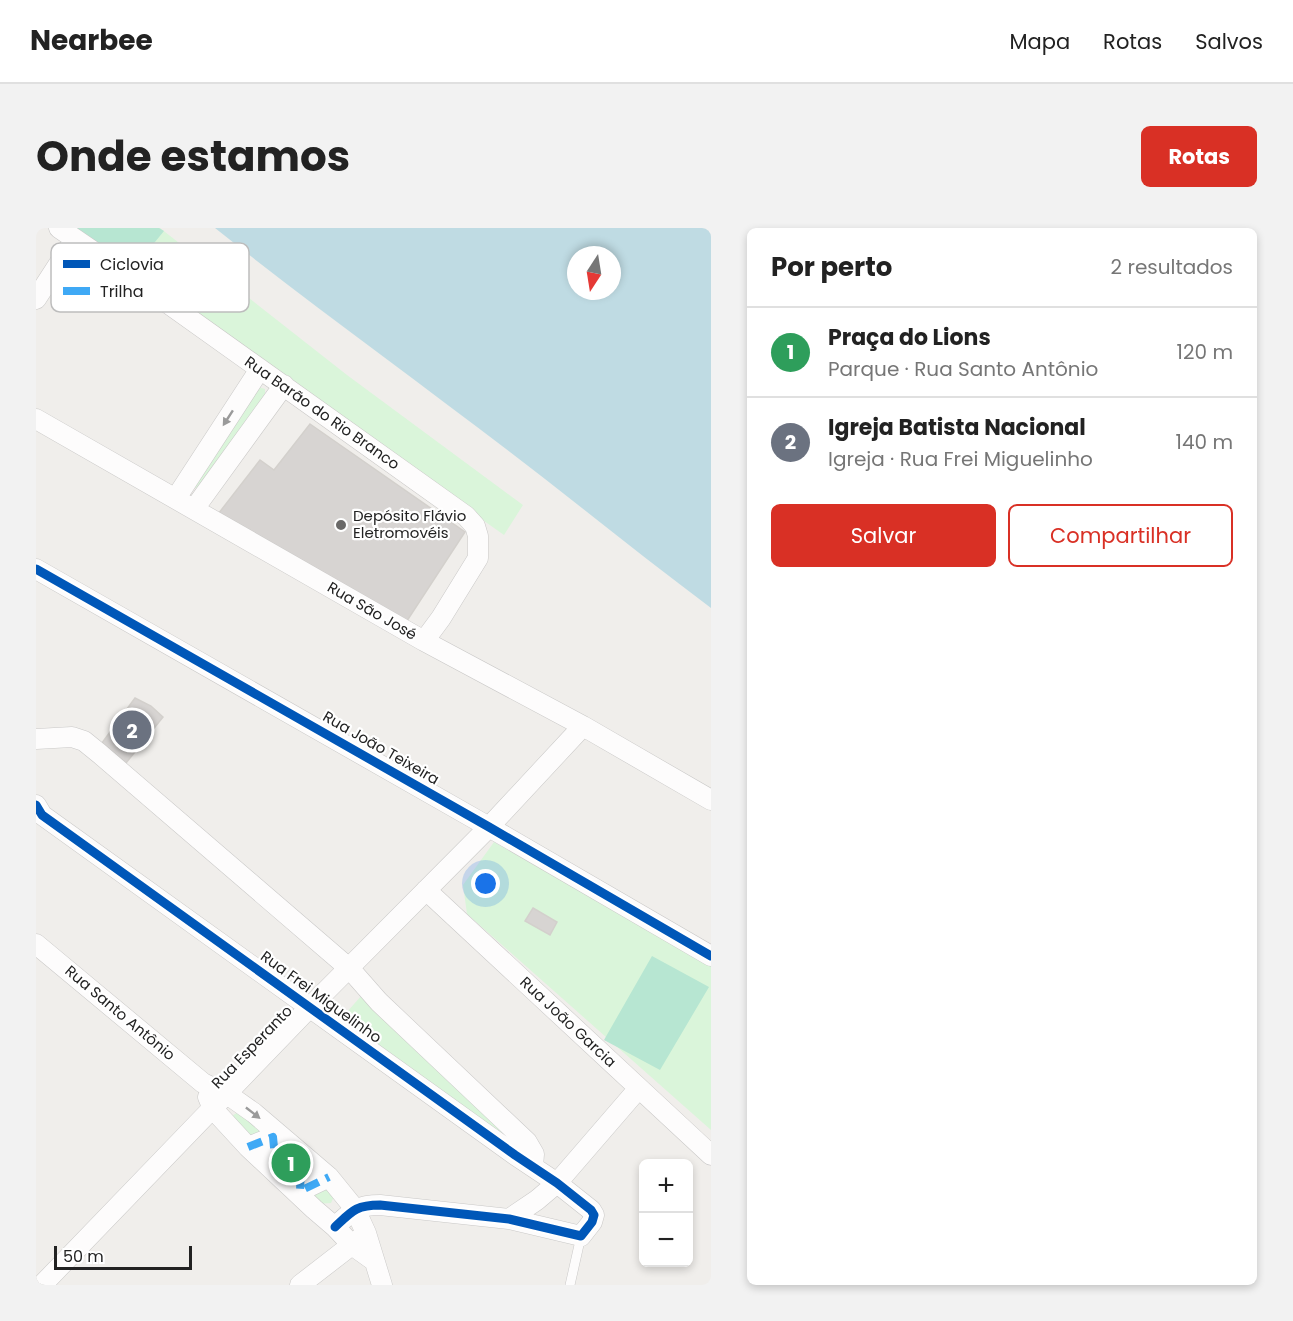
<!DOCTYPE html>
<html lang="pt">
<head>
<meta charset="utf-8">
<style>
	body { margin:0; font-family:Poppins,sans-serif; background:#f2f2f2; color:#222 }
	.controls { position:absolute; right:18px; bottom:18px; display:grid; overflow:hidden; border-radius:9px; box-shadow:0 3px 9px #0003 }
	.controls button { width:54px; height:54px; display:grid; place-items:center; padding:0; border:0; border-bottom:2px solid #e0e0e0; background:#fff; color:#222; font:30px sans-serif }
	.compass { position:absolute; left:531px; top:18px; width:54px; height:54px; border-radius:50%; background:#fff; box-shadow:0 3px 9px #0003; rotate:192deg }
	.scale { position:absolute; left:18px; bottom:15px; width:138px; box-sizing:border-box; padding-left:6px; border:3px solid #222; border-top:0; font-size:16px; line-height:21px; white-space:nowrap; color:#222; -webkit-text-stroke:4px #fff; paint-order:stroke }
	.you { position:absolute; left:450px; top:656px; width:21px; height:21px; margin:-15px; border:4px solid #fff; border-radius:50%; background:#1a73e8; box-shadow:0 0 0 9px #1a73e833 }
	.badge { display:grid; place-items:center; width:39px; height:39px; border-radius:50%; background:#d93025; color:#fff; font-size:20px; font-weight:700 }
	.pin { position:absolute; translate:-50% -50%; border:3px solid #fff; box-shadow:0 2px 6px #0006 }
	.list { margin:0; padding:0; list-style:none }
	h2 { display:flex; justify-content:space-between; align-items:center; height:78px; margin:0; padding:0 24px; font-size:26px }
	h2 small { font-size:20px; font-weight:400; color:#767676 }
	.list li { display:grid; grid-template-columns:39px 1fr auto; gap:18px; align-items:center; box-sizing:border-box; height:90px; padding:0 24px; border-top:2px solid #e0e0e0 }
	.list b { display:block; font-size:22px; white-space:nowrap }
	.list p { margin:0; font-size:20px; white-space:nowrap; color:#767676 }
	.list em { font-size:20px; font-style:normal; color:#767676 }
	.actions { display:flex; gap:12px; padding:18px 24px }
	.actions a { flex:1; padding:14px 0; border:2px solid #d93025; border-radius:9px; text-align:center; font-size:21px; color:#d93025 }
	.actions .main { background:#d93025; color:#fff }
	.map { position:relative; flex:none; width:675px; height:1057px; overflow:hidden; border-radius:9px }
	header { display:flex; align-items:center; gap:36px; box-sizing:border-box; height:84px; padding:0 30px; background:#fff; border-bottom:2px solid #e0e0e0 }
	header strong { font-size:28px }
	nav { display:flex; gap:33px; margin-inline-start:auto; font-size:21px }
	.intro { display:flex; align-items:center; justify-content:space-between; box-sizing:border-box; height:144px; padding:0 36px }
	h1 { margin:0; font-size:42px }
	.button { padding:15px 27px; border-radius:9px; background:#d93025; color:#fff; font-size:21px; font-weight:700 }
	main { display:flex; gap:36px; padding:0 36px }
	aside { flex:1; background:#fff; border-radius:9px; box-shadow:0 3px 9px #0003 }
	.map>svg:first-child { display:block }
</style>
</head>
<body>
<header>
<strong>Nearbee</strong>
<nav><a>Mapa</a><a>Rotas</a><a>Salvos</a></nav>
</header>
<div class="intro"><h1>Onde estamos</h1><a class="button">Rotas</a></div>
<main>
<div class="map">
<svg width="675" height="1057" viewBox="0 0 675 1057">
	<rect width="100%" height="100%" fill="#f0eeeb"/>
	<path fill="#daf5da" d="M 31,0 L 124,0 L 311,147 L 487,277 L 468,307 Z
		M 222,159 L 229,161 L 229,166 L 165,255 L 160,260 L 155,260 Z
		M 458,614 L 675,738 L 675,902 L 431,686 L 427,657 Z
		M 326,767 L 485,922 L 303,793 Z
		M 202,884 L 299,966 L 295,975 L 281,976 L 252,948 L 196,888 Z"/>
	<path fill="#b7e6d2" d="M 39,0 L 123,0 L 128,3 L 96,42 Z
		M 616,728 L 673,759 L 624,842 L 568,812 Z"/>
	<path fill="#bfdbe3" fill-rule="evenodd" d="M 179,0 L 675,0 L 675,380 C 619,338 564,294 509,251 C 400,166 287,86 179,0 ZM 540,27 L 576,27 L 576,63 L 540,63 Z"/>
	<path fill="#d7d4d2" stroke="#d3d0cc" stroke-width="1.5" d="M 274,196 L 429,304 L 367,399 L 179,290 L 224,232 L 238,242 Z
		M 99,470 L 115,478 L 127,489 L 90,535 L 66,515 Z
		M 497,680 L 521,694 L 514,707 L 489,693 Z"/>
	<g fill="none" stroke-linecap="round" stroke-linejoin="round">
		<defs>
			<path id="lane" d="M 534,1057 L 545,1008"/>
			<path id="street" d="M 23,0 L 102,54 L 430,288 L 439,298 L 442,308 L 442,330 L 405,390 L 388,413
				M 0,71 L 39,11
				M 0,191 L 388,413 L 547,498 L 675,572
				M 140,270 L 224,141
				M 158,281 L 248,157
				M 0,341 L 453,599 L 675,728
				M 0,511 L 36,509 L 48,513 L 64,526 L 314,741 L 343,774 L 491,914 L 498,926 L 497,939
				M 0,577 L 6,587 L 479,927 L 521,955 L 555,982 L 558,987 L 556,994 L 545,1008 L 473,991 L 344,977 C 320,977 316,983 299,999
				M 390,662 L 675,927
				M 0,716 L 167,855 L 191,866 L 218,885 L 293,949 L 319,981 L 330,1005 L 346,1057
				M 172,869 L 177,881 L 212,919 L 278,981 L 299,999 L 316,1017 L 337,1032
				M 212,919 L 237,909 L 240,940 L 265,937 L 264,963 L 293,949
				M 473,991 L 501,972 L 521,955 L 603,860
				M 6,1057 L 274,779 L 453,599 L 547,498
				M 264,1057 L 326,1009"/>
		</defs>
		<use href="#lane" stroke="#c9c8c7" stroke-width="10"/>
		<use href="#street" stroke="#c9c8c7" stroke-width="21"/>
		<use href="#lane" stroke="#fdfcfc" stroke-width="9"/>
		<use href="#street" stroke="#fdfcfc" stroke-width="20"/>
		<path stroke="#3fa9f5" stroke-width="8" stroke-dasharray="15 8" stroke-linecap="butt" d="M 212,919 L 237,909 L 240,940 L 265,937 L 264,963 L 293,949"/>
		<defs>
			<path id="cycleway" d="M 0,341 L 453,599 L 675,728
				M 0,577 L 6,587 L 479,927 L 521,955 L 555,982 L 558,987 L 556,994 L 545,1008 L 473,991 L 344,977 C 320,977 316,983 299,999"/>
		</defs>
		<use href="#cycleway" stroke="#fff" stroke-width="13"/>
		<use href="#cycleway" stroke="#0057b8" stroke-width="9"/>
	</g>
	<defs><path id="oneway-solid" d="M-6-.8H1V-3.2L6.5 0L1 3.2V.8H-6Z" transform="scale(1.5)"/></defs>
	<g fill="#9a9a9a">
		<use href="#oneway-solid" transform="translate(192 190) rotate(123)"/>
		<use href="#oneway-solid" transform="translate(217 885) rotate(38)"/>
	</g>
	<circle fill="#6a6968" stroke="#fff" stroke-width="2" cx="305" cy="297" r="6"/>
	<g text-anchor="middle" stroke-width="4.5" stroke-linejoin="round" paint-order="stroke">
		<g font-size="15" fill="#222" stroke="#fff">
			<text transform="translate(286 185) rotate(35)" y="5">Rua Barão do Rio Branco</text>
			<text transform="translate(336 383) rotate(30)" y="5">Rua São José</text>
			<text transform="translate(345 520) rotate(30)" y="5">Rua João Teixeira</text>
			<text transform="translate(285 769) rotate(36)" y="5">Rua Frei Miguelinho</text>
			<text transform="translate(84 785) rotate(40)" y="5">Rua Santo Antônio</text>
			<text transform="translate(532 794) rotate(43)" y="5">Rua João Garcia</text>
			<text transform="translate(216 819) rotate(-46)" y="5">Rua Esperanto</text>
		</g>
		<g font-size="15" fill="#222" stroke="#fff" text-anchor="start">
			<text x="317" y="293">Depósito Flávio<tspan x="317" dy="17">Eletromovéis</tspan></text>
		</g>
	</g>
	<rect x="15" y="15" width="198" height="69" rx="9" fill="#fff" stroke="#bdbdbd" stroke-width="1.5"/>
	<rect x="27" y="32" width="27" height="8" fill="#0057b8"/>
	<rect x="27" y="59" width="27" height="8" fill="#3fa9f5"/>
	<g font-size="16" fill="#222">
		<text x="64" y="42">Ciclovia</text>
		<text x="64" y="69">Trilha</text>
	</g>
</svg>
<div class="controls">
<button>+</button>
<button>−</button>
</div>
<svg class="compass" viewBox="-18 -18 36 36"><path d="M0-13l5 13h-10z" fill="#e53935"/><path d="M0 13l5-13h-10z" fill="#767676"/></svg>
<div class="scale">50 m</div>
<div class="you"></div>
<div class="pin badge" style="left:255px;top:935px;background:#2e9e5b">1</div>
<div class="pin badge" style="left:96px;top:502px;background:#6b7280">2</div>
</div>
<aside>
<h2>Por perto<small>2 resultados</small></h2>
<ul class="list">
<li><span class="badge" style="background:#2e9e5b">1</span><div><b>Praça do Lions</b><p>Parque · Rua Santo Antônio</p></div><em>120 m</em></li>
<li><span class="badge" style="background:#6b7280">2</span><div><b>Igreja Batista Nacional</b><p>Igreja · Rua Frei Miguelinho</p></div><em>140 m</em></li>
</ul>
<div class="actions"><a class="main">Salvar</a><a>Compartilhar</a></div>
</aside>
</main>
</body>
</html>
